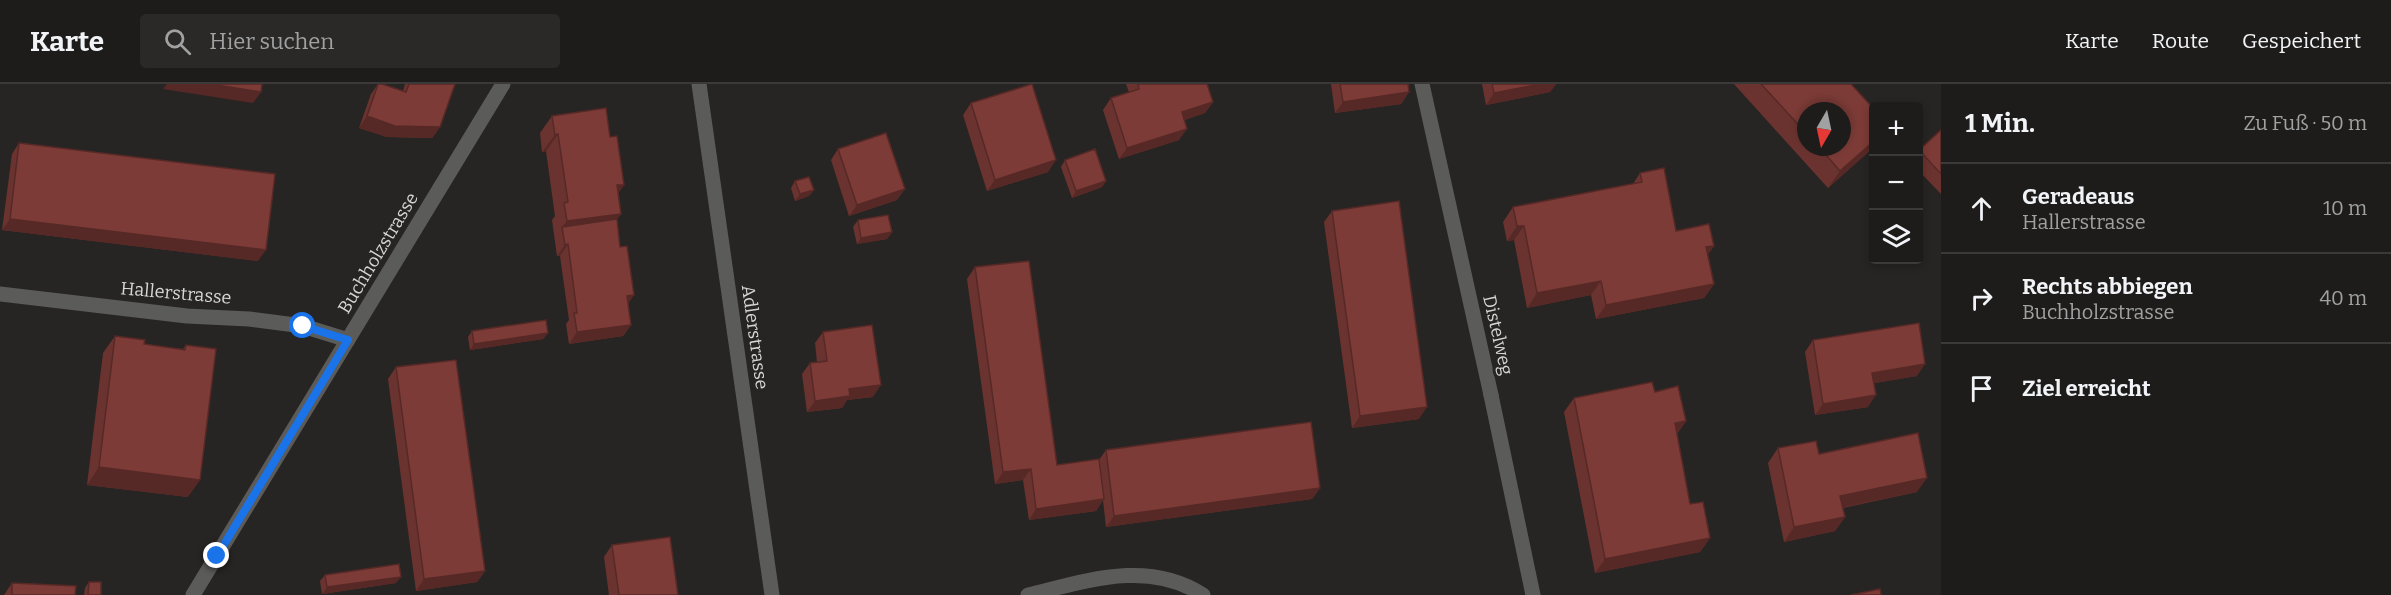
<!DOCTYPE html>
<html lang="de">
<head>
<meta charset="utf-8">
<style>
	body { margin:0; font-family:Bitter,serif; background:#2a2927; color:#f1f3f6 }
	.controls { position:absolute; right:18px; top:18px; display:grid; overflow:hidden; border-radius:6px; box-shadow:0 3px 9px #0003 }
	.controls button { width:54px; height:54px; display:grid; place-items:center; padding:0; border:0; border-bottom:2px solid #3b3a39; background:#1d1c1a; color:#f1f3f6; font:30px sans-serif }
	.compass { position:absolute; left:1797px; top:18px; width:54px; height:54px; border-radius:50%; background:#1d1c1a; box-shadow:0 3px 9px #0003; rotate:189deg }
	.stop { position:absolute; width:18px; height:18px; margin:-14px; border:4px solid #1a73e8; border-radius:50%; background:#fff }
	.stop.end { background:#1a73e8; border-color:#fff; box-shadow:0 2px 6px #0008 }
	.list { margin:0; padding:0; list-style:none }
	h2 { display:flex; justify-content:space-between; align-items:center; height:78px; margin:0; padding:0 24px; font-size:26px }
	h2 small { font-size:20px; font-weight:400; color:#a0a1a2 }
	.list li { display:grid; grid-template-columns:39px 1fr auto; gap:18px; align-items:center; box-sizing:border-box; height:90px; padding:0 24px; border-top:2px solid #3b3a39 }
	.list b { display:block; font-size:22px; white-space:nowrap }
	.list p { margin:0; font-size:20px; white-space:nowrap; color:#a0a1a2 }
	.list em { font-size:20px; font-style:normal; color:#a0a1a2 }
	.icon { flex:none; width:33px; height:33px; fill:none; stroke:currentColor; stroke-width:2; stroke-linecap:round; stroke-linejoin:round }
	.map { position:relative; flex:none; width:1941px; height:511px; overflow:hidden }
	header { display:flex; align-items:center; gap:36px; box-sizing:border-box; height:84px; padding:0 30px; background:#1d1c1a; border-bottom:2px solid #3b3a39 }
	header strong { font-size:28px }
	nav { display:flex; gap:33px; margin-inline-start:auto; font-size:21px }
	.search { width:420px; height:54px; background:#2a2927; display:flex; align-items:center; gap:15px; box-sizing:border-box; padding:0 21px; border-radius:6px; color:#a0a1a2; font-size:22px }
	main { display:flex }
	aside { flex:1; background:#1d1c1a }
	.map>svg:first-child { display:block }
</style>
</head>
<body>
<header>
<strong>Karte</strong>
<div class="search"><svg class="icon" aria-label="search" viewBox="0 0 24 24"><circle cx="10" cy="10" r="6"/><path d="M15 15l6 6"/></svg>Hier suchen</div>
<nav><a>Karte</a><a>Route</a><a>Gespeichert</a></nav>
</header>
<main>
<div class="map">
<svg width="1941" height="511" viewBox="0 0 1941 511">
	<rect width="100%" height="100%" fill="#272523"/>
	<g fill="none" stroke-linecap="round" stroke-linejoin="round">
		<path stroke="#5b5b5a" stroke-width="15" d="M 1491,311 L 1533,511"/>
		<path stroke="#5b5b5a" stroke-width="15" d="M 1422,0 L 1491,311
			M 0,210 L 187,232 L 249,235 L 303,242 L 348,256
			M 193,511 L 503,0
			M 1028,511 C 1086,497 1148,475 1203,511"/>
		<path stroke="#5b5b5a" stroke-width="15" d="M 699,0 L 772,511"/>
	</g>
	<path fill="#6b332f" fill-rule="evenodd" d="M 378,0 L 403,7 L 405,0 L 455,0 L 440,43 L 432,54 L 387,53 L 359,44 L 371,10 Z
		M 1126,0 L 1207,0 L 1213,18 L 1205,29 L 1184,36 L 1179,56 L 1119,75 L 1103,26 L 1111,14 L 1129,8 Z
		M 1331,0 L 1408,0 L 1409,8 L 1401,20 L 1335,29 Z
		M 1482,0 L 1556,0 L 1550,8 L 1486,21 Z
		M 1734,0 L 1851,0 L 1874,63 L 1828,104 ZM 1806,27 L 1842,63 L 1806,63 Z
		M 971,19 L 1048,88 L 987,107 L 963,31 Z
		M 552,32 L 610,53 L 624,101 L 618,109 L 621,130 L 617,135 L 620,163 L 634,211 L 628,219 L 631,241 L 623,252 L 569,260 L 566,240 L 569,236 L 560,172 L 557,172 L 552,136 L 555,132 L 546,67 L 542,68 L 540,49 Z
		M 1941,46 L 1941,110 L 1918,86 L 1918,67 Z
		M 19,59 L 258,177 L 2,146 L 12,70 Z
		M 838,65 L 897,116 L 849,132 L 831,76 Z
		M 1065,76 L 1106,97 L 1102,103 L 1072,114 L 1061,83 Z
		M 1640,89 L 1676,147 L 1714,162 L 1708,170 L 1714,200 L 1704,214 L 1596,235 L 1591,211 L 1527,224 L 1514,156 L 1507,157 L 1503,138 L 1513,123 L 1633,100 Z
		M 795,97 L 814,106 L 809,112 L 795,117 L 791,104 Z
		M 1332,127 L 1419,335 L 1352,344 L 1324,138 Z
		M 858,136 L 892,148 L 887,155 L 857,160 L 853,143 Z
		M 975,183 L 1057,381 L 1099,376 L 1106,366 L 1320,404 L 1312,415 L 1106,443 L 1103,416 L 1096,427 L 1029,436 L 1023,396 L 995,400 L 967,195 Z
		M 472,247 L 548,249 L 543,255 L 470,266 L 468,253 Z
		M 823,248 L 873,313 L 847,316 L 842,324 L 807,328 L 802,290 L 810,279 L 817,278 L 815,259 Z
		M 115,252 L 144,260 L 183,265 L 186,261 L 188,413 L 87,401 L 103,269 Z
		M 1813,256 L 1917,292 L 1874,299 L 1868,323 L 1815,331 L 1805,268 Z
		M 396,283 L 485,487 L 477,498 L 416,507 L 388,295 Z
		M 1655,308 L 1686,337 L 1677,350 L 1690,420 L 1710,454 L 1700,468 L 1595,489 L 1564,328 L 1574,314 Z
		M 1778,364 L 1819,370 L 1917,408 L 1843,424 L 1845,433 L 1835,447 L 1784,458 L 1768,379 Z
		M 612,461 L 678,511 L 609,511 L 604,473 Z
		M 325,491 L 396,499 L 322,510 L 320,497 Z
		M 89,498 L 101,511 L 84,511 L 85,504 Z
		M 12,499 L 75,511 L 4,511 Z"/>
	<path fill="#572926" d="M 167,0 L 211,0 L 261,8 L 253,19 L 163,5 Z
		M 1541,0 L 1556,0 L 1550,8 L 1486,21 L 1494,9 Z
		M 1409,8 L 1401,20 L 1335,29 L 1343,18 Z
		M 1213,18 L 1205,29 L 1174,40 L 1182,28 Z
		M 367,32 L 440,43 L 432,54 L 387,53 L 359,44 Z
		M 1187,45 L 1179,56 L 1119,75 L 1127,64 Z
		M 558,50 L 546,67 L 542,68 L 555,51 Z
		M 1874,57 L 1874,63 L 1828,104 L 1840,87 Z
		M 1056,76 L 1048,88 L 987,107 L 995,96 Z
		M 1106,97 L 1102,103 L 1072,114 L 1076,107 Z
		M 617,101 L 624,101 L 612,118 Z
		M 905,105 L 897,116 L 849,132 L 857,121 Z
		M 814,106 L 809,112 L 795,117 L 800,110 Z
		M 621,130 L 609,147 L 562,143 L 567,137 Z
		M 10,135 L 266,166 L 258,177 L 2,146 Z
		M 1517,142 L 1524,142 L 1514,156 L 1507,157 Z
		M 892,148 L 887,155 L 857,160 L 861,154 Z
		M 568,160 L 560,172 L 557,172 L 565,161 Z
		M 1714,162 L 1704,176 L 1706,163 Z
		M 1601,197 L 1591,211 L 1527,224 L 1537,209 Z
		M 1714,200 L 1704,214 L 1596,235 L 1606,221 Z
		M 634,211 L 626,222 L 627,212 Z
		M 631,241 L 623,252 L 569,260 L 577,248 Z
		M 548,249 L 543,255 L 470,266 L 474,260 Z
		M 1925,280 L 1917,292 L 1864,301 L 1872,289 Z
		M 881,301 L 873,313 L 847,316 L 842,324 L 807,328 L 815,317 L 849,305 Z
		M 1876,311 L 1868,323 L 1815,331 L 1823,320 Z
		M 1427,323 L 1419,335 L 1352,344 L 1360,332 Z
		M 1686,337 L 1676,351 L 1675,339 Z
		M 99,383 L 200,396 L 188,413 L 87,401 Z
		M 1031,385 L 1023,396 L 995,400 L 1003,388 Z
		M 1927,394 L 1917,408 L 1830,426 L 1840,412 Z
		M 1320,404 L 1312,415 L 1106,443 L 1114,432 Z
		M 1104,415 L 1096,427 L 1029,436 L 1036,425 Z
		M 1845,433 L 1835,447 L 1784,458 L 1794,443 Z
		M 1710,454 L 1700,468 L 1595,489 L 1605,475 Z
		M 485,487 L 477,498 L 416,507 L 424,495 Z
		M 401,493 L 396,499 L 322,510 L 327,503 Z"/>
	<path fill="#7c3b37" stroke="#572926" stroke-width="1.5" d="M 211,0 L 262,0 L 261,8 Z
		M 378,0 L 382,0 L 406,8 L 409,0 L 455,0 L 440,43 L 395,42 L 367,32 Z
		M 1032,0 L 1056,76 L 995,96 L 971,19 Z
		M 1138,0 L 1207,0 L 1213,18 L 1182,28 L 1187,45 L 1127,64 L 1111,14 L 1139,5 Z
		M 1340,0 L 1408,0 L 1409,8 L 1343,18 Z
		M 1492,0 L 1541,0 L 1494,9 Z
		M 1761,0 L 1851,0 L 1874,25 L 1874,57 L 1840,87 L 1819,63 L 1842,63 L 1842,27 L 1806,27 L 1806,49 Z
		M 606,24 L 610,53 L 617,52 L 624,101 L 617,101 L 621,130 L 567,137 L 564,119 L 568,118 L 558,50 L 555,51 L 552,32 Z
		M 1941,46 L 1941,90 L 1919,66 Z
		M 886,49 L 905,105 L 857,121 L 838,65 Z
		M 19,59 L 275,90 L 266,166 L 10,135 Z
		M 1095,65 L 1106,97 L 1076,107 L 1065,76 Z
		M 1664,84 L 1676,147 L 1709,140 L 1714,162 L 1706,163 L 1714,200 L 1606,221 L 1601,197 L 1537,209 L 1524,142 L 1517,142 L 1513,123 L 1642,98 L 1640,89 Z
		M 809,93 L 814,106 L 800,110 L 795,97 Z
		M 1399,117 L 1427,323 L 1360,332 L 1332,127 Z
		M 888,131 L 892,148 L 861,154 L 858,136 Z
		M 617,135 L 620,163 L 627,162 L 634,211 L 627,212 L 631,241 L 577,248 L 574,229 L 577,229 L 568,160 L 565,161 L 562,143 Z
		M 1029,177 L 1057,381 L 1099,375 L 1104,415 L 1036,425 L 1031,385 L 1003,388 L 975,183 Z
		M 546,236 L 548,249 L 474,260 L 472,247 Z
		M 1919,239 L 1925,280 L 1872,289 L 1876,311 L 1823,320 L 1813,256 Z
		M 872,241 L 881,301 L 849,305 L 850,312 L 815,317 L 810,279 L 827,277 L 823,248 Z
		M 115,252 L 145,256 L 144,260 L 185,266 L 186,261 L 216,265 L 200,396 L 99,383 Z
		M 456,276 L 485,487 L 424,495 L 396,283 Z
		M 1652,298 L 1655,308 L 1678,302 L 1686,337 L 1675,339 L 1690,420 L 1703,418 L 1710,454 L 1605,475 L 1574,314 Z
		M 1311,338 L 1320,404 L 1114,432 L 1106,366 Z
		M 1918,349 L 1927,394 L 1840,412 L 1845,433 L 1794,443 L 1778,364 L 1816,357 L 1819,370 Z
		M 670,453 L 678,511 L 619,511 L 612,461 Z
		M 399,480 L 401,493 L 327,503 L 325,491 Z
		M 89,498 L 101,498 L 101,511 L 88,511 Z
		M 12,499 L 76,502 L 75,511 L 12,511 Z
		M 1880,505 L 1881,511 L 1851,511 Z"/>
	<g fill="none" stroke-linecap="round" stroke-linejoin="round">
		<path stroke="#1a73e8" stroke-width="8" d="M 217,472 L 348,256 L 303,242"/>
	</g>
	<g text-anchor="middle" stroke-width="6" stroke-linejoin="round" paint-order="stroke">
		<g font-size="18" fill="#d7d6d4" stroke="#272523">
			<text transform="translate(378 169) rotate(-59)" y="6">Buchholzstrasse</text>
			<text transform="translate(176 209) rotate(5)" y="6">Hallerstrasse</text>
			<text transform="translate(1498 251) rotate(77)" y="6">Distelweg</text>
			<text transform="translate(755 253) rotate(82)" y="6">Adlerstrasse</text>
		</g>
	</g>
</svg>
<div class="controls">
<button>+</button>
<button>−</button>
<button><svg class="icon" aria-label="layers" viewBox="0 0 24 24"><path d="M12 4l9 5-9 5-9-5zM3 14l9 5 9-5"/></svg></button>
</div>
<svg class="compass" viewBox="-18 -18 36 36"><path d="M0-13l5 13h-10z" fill="#e53935"/><path d="M0 13l5-13h-10z" fill="#a0a1a2"/></svg>
<div class="stop" style="left:303px;top:242px"></div>
<div class="stop end" style="left:217px;top:472px"></div>
</div>
<aside>
<h2>1 Min.<small>Zu Fuß · 50 m</small></h2>
<ul class="list">
<li><svg class="icon" aria-label="ahead" viewBox="0 0 24 24"><path d="M12 20V5M6 11l6-6 6 6"/></svg><div><b>Geradeaus</b><p>Hallerstrasse</p></div><em>10 m</em></li>
<li><svg class="icon" aria-label="right" viewBox="0 0 24 24"><path d="M7 20v-9h11M14 6l5 5-5 5"/></svg><div><b>Rechts abbiegen</b><p>Buchholzstrasse</p></div><em>40 m</em></li>
<li><svg class="icon" aria-label="arrive" viewBox="0 0 24 24"><path d="M6 21V4h12l-3 4 3 4H6"/></svg><div><b>Ziel erreicht</b></div></li>
</ul>
</aside>
</main>
</body>
</html>
